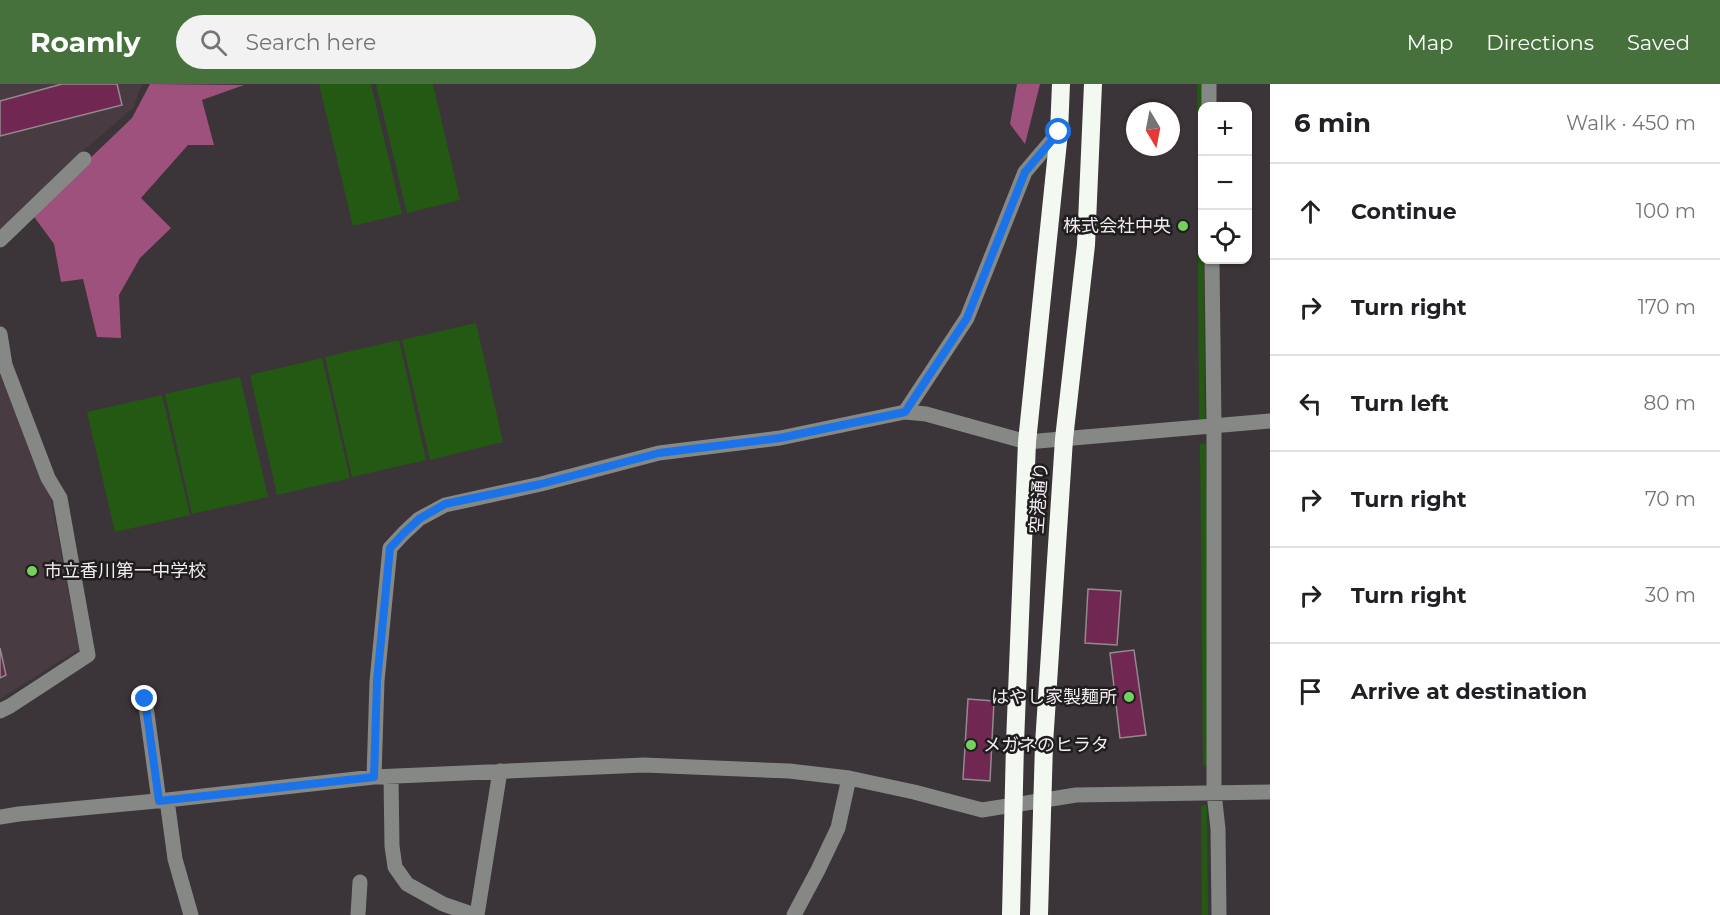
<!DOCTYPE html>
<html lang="en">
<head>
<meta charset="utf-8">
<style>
	body { margin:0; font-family:Montserrat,"Noto Sans JP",sans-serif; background:#f2f2f2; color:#202124 }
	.controls { position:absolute; right:18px; top:18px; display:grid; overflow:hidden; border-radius:12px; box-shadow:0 2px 4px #0004 }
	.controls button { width:54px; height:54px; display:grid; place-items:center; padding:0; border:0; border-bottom:2px solid #e0e0e0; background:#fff; color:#202124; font:30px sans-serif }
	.compass { position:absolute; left:1126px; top:18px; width:54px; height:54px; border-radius:50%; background:#fff; box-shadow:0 2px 4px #0004; rotate:170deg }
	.stop { position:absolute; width:18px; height:18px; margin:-14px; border:4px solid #1a73e8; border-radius:50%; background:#fff }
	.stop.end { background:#1a73e8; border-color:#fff; box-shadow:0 2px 6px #0008 }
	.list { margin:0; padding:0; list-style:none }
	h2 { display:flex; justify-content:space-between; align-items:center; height:78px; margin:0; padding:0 24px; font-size:26px }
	h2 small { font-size:20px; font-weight:400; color:#757577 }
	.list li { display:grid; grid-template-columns:39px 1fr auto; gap:18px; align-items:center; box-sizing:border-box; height:96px; padding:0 24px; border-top:2px solid #e0e0e0 }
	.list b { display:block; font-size:22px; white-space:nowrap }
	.list em { font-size:20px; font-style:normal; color:#757577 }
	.icon { flex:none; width:33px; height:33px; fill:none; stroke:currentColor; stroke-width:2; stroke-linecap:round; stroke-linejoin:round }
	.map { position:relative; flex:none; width:1270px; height:831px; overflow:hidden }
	header { display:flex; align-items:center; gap:36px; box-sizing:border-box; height:84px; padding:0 30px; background:#46713d; color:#fff }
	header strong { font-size:28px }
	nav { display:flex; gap:33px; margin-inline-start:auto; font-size:21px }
	.search { width:420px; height:54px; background:#f2f2f2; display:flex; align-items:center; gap:15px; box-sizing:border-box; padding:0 21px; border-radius:33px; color:#757577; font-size:22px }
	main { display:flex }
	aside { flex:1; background:#fff }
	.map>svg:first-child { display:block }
</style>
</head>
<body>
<header>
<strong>Roamly</strong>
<div class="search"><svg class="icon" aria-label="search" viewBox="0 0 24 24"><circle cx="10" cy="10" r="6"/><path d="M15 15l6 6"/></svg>Search here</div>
<nav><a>Map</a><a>Directions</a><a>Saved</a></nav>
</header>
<main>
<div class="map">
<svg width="1270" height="831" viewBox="0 0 1270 831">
	<rect width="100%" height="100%" fill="#3b3438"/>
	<path fill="#493b42" d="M 0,0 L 142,0 L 133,24 L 71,77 L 4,143 L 0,145 Z
		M 0,291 L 50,409 L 79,565 L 0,615 Z"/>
	<path fill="#9e517c" d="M 150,0 L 244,1 L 202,16 L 214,61 L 188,61 L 141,114 L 171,144 L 140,174 L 119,211 L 121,254 L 97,253 L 83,195 L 61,198 L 54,160 L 32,130 L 132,34 Z
		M 1017,0 L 1040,0 L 1025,60 L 1010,40 Z"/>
	<path fill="#245914" d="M 319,0 L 371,0 L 402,130 L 353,142 Z
		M 376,0 L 433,0 L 460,116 L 407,129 Z
		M 476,239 L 503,358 L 430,376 L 402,256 Z
		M 399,256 L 426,376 L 352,393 L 325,273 Z
		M 322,274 L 350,394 L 277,411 L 250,291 Z
		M 240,293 L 268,413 L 192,430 L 165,310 Z
		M 162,311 L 190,431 L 115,448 L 87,328 Z"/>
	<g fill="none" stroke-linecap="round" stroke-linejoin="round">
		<path stroke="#245914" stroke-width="6" d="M 1200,0 L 1202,340
			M 1203,362 L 1206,679
			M 1204,724 L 1205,831"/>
	</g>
	<path fill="#702752" stroke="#938a8e" stroke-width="1.5" d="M 62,0 L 117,0 L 122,21 L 0,52 L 0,17 Z
		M 1088,505 L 1121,507 L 1117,561 L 1085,559 Z
		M 0,564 L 6,591 L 0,594 Z
		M 1134,566 L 1146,651 L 1120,654 L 1110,569 Z
		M 968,615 L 994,617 L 990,697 L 963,695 Z"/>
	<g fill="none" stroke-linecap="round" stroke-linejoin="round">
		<path stroke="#858885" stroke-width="15" d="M 1209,0 L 1209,22
			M 0,156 L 84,75
			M 1212,176 L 1214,341 L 1214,709 L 1218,745 L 1219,831
			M 0,250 L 5,281 L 48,394 L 60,414 L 88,571 L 10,622 L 0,627
			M 905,328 L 967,234 L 1025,88 L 1059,48
			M 145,615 L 159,717
			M 374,693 L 377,597 L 390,464 L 404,449 L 419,435 L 445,421 L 541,400 L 659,369 L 780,354 L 905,328 L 926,330 L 1027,358 L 1270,337
			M 391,693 L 392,762 L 395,783 L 407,800 L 443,820 L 475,831
			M 167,716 L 175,775 L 191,831
			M 0,733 L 19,730 L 167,716 L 374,693 L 644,681 L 789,687 L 849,694 L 914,708 L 982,726 L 1076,711 L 1270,708
			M 358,831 L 360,798
			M 477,831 L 500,687
			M 794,831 L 818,786 L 838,744 L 849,694"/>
		<path stroke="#f3f9f1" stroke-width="18" d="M 1011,831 L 1015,659 L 1027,358 L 1059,48 L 1061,0
			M 1039,831 L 1044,660 L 1064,355 L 1086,161 L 1093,0"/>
	</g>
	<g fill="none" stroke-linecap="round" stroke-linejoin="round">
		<path stroke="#1a73e8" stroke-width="8" d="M 145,615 L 159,717 L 374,693 L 377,597 L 390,464 L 404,449 L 419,435 L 445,420 L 541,400 L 659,369 L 780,354 L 905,328 L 967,234 L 1025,88 L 1059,48"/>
	</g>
	<g fill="#74d25c" stroke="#201d1e" stroke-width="2">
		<circle cx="1183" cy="142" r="6"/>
		<circle cx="32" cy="487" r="6"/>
		<circle cx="1129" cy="613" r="6"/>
		<circle cx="971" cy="661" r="6"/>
	</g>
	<g text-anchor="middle" stroke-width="5" stroke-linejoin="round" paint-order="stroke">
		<g font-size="18" fill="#f2edf0" stroke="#201d1e" text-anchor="end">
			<text x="1171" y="148">株式会社中央</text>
			<text x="44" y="493" text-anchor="start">市立香川第一中学校</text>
			<text x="1117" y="619">はやし家製麺所</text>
			<text x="983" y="667" text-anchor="start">メガネのヒラタ</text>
		</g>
		<g font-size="18" fill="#f2edf0" stroke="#201d1e">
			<text transform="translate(1039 414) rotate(-86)" y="6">空港通り</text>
		</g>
	</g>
</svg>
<div class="controls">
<button>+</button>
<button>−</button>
<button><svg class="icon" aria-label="locate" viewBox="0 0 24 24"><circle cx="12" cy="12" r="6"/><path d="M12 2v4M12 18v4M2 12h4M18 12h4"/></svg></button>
</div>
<svg class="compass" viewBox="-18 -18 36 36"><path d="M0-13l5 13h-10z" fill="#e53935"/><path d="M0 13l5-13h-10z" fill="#757577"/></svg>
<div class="stop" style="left:1059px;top:48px"></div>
<div class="stop end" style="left:145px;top:615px"></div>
</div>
<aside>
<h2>6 min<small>Walk · 450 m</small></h2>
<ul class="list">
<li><svg class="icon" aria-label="ahead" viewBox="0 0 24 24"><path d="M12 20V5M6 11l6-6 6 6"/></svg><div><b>Continue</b></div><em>100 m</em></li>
<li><svg class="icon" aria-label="right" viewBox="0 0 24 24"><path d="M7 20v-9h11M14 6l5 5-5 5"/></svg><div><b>Turn right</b></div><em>170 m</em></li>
<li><svg class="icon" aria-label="left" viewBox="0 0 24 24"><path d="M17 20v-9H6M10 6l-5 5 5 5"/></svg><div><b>Turn left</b></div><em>80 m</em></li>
<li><svg class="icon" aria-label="right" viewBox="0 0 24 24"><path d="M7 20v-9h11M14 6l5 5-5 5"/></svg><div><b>Turn right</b></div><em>70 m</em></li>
<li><svg class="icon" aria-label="right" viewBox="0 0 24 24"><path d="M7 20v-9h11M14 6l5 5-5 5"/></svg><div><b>Turn right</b></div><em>30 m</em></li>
<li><svg class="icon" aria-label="arrive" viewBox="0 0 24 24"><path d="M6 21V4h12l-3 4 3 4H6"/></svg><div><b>Arrive at destination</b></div></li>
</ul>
</aside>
</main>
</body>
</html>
